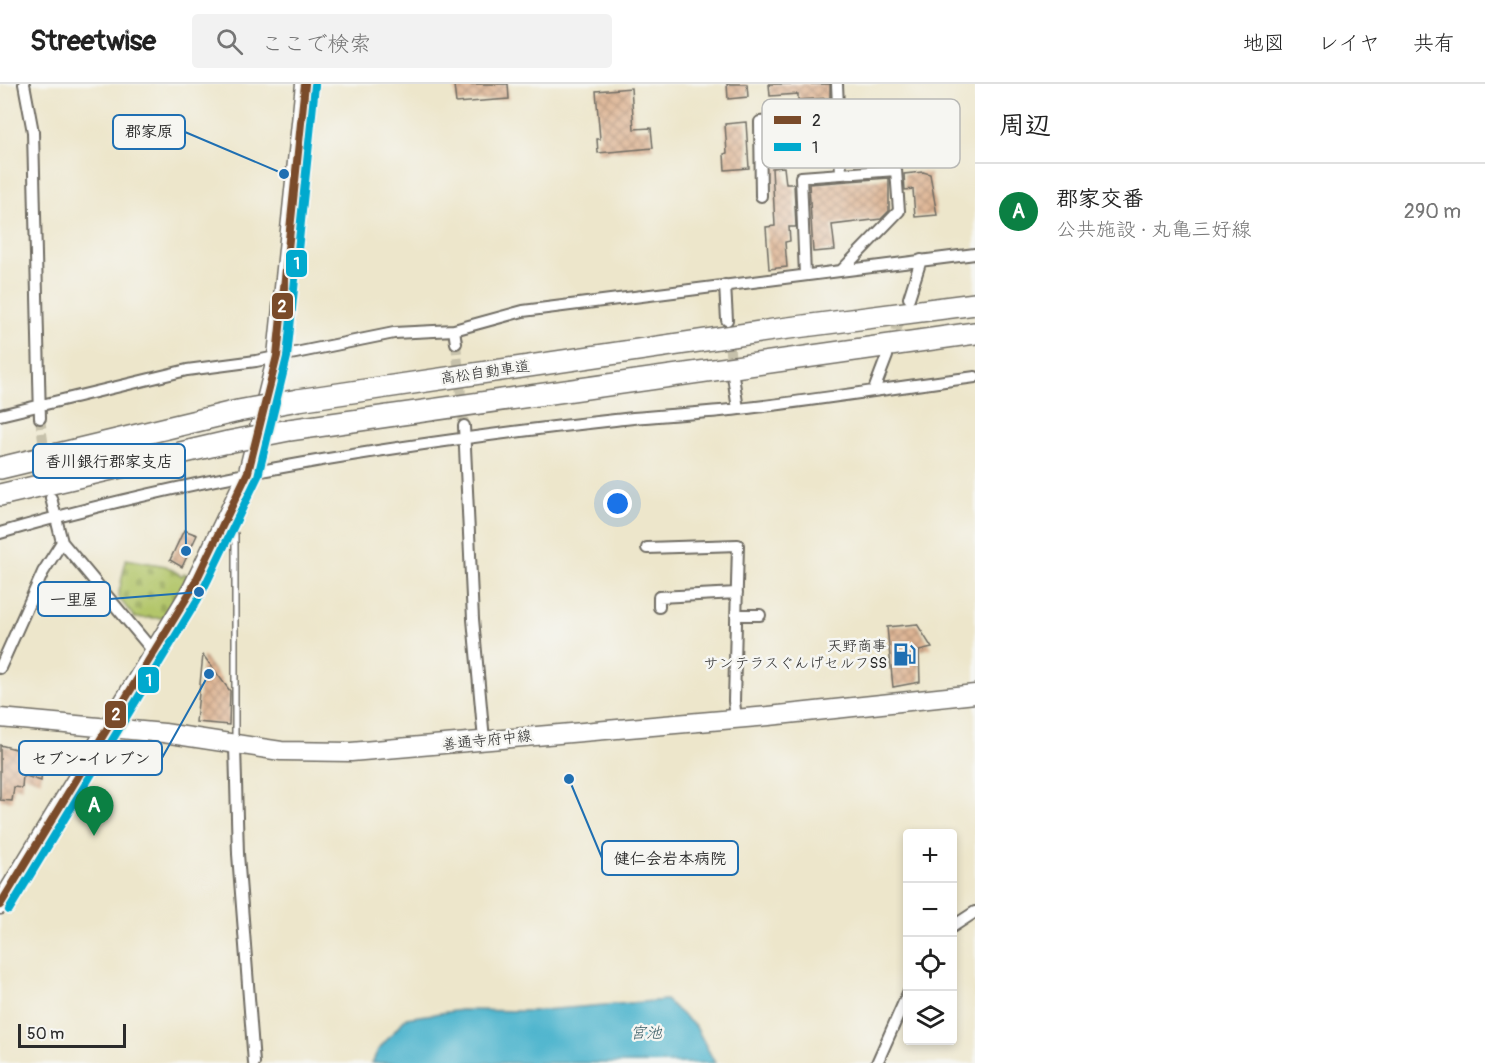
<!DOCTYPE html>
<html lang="ja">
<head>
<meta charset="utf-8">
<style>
	body { margin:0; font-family:Pangolin,"Klee One",sans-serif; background:#f2f2f2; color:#222 }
	.controls { position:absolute; right:18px; bottom:18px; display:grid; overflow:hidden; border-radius:6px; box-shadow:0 3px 9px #0003 }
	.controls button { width:54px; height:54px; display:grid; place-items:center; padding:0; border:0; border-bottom:2px solid #e0e0e0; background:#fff; color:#222; font:30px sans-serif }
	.scale { position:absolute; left:18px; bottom:15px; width:108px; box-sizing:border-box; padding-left:6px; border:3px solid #2b2b2b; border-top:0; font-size:16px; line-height:21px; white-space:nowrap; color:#2b2b2b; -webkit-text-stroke:4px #f6f6f2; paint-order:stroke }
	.you { position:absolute; left:618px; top:420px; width:21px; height:21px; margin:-15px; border:4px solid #fff; border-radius:50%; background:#1a73e8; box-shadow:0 0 0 9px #1a73e833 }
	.badge { display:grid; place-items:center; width:39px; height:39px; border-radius:50%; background:#0b8043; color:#fff; font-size:20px; font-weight:700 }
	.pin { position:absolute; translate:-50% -50px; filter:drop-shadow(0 2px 3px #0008) }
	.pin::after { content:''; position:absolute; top:32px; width:21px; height:18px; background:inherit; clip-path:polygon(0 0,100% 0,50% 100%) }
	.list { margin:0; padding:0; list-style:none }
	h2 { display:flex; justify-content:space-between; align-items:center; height:78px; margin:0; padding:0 24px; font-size:26px }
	h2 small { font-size:20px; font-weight:400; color:#767676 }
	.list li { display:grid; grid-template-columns:39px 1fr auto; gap:18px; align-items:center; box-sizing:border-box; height:96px; padding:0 24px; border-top:2px solid #e0e0e0 }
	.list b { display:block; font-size:22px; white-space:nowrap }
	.list p { margin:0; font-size:20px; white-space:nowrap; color:#767676 }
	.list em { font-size:20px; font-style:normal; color:#767676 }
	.icon { flex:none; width:33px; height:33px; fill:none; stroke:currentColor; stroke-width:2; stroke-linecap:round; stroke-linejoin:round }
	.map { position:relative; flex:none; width:975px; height:979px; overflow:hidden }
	header { display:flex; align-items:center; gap:36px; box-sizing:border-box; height:84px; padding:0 30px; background:#fff; border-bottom:2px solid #e0e0e0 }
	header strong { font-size:28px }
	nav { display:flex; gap:33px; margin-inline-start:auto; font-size:21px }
	.search { width:420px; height:54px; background:#f2f2f2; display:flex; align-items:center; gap:15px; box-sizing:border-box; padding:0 21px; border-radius:6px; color:#767676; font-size:22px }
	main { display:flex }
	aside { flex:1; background:#fff }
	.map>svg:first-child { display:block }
</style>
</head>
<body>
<header>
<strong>Streetwise</strong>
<div class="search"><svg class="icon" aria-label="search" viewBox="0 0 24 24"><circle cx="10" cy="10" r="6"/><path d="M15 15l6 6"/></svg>ここで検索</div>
<nav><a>地図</a><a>レイヤ</a><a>共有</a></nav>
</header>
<main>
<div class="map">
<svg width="975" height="979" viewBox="0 0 975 979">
	<defs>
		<pattern id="cemetery-stones" width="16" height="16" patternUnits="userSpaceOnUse" patternTransform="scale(1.5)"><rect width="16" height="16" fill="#b3c66a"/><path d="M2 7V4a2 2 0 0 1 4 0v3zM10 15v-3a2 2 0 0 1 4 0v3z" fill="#9aaa5c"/></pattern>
		<pattern id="building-cross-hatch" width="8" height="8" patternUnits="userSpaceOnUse" patternTransform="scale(1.5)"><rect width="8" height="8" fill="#deb594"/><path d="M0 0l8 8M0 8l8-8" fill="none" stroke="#b49379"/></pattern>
	</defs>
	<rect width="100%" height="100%" fill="#f6f6f2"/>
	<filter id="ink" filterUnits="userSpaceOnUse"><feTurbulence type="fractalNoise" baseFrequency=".0167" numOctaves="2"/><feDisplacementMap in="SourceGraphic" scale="12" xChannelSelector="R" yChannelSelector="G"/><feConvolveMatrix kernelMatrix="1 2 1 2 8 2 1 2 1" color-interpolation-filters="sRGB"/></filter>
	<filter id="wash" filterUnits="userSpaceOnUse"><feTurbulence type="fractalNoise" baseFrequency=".008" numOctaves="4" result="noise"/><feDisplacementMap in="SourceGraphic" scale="24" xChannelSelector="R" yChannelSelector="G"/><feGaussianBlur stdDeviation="1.35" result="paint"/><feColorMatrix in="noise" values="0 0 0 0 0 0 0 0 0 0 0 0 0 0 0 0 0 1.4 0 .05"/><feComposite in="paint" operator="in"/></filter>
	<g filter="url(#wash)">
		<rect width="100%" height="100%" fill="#ede6cb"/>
		<path fill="url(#cemetery-stones)" stroke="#6f784a" stroke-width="1.5" d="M 126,475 L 166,482 L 182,492 L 184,489 L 188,491 L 163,534 L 135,534 L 118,513 Z"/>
		<path fill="#50b5ce" stroke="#3e707c" stroke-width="1.5" d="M 666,916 L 696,943 L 715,979 L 372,979 L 378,966 L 406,934 L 461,926 L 531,927 Z"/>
		<g id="blocks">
			<path fill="url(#building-cross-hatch)" d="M 466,0 L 508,0 L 509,15 L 456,19 L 454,1 Z
				M 727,0 L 747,0 L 748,13 L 728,15 Z
				M 769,0 L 830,0 L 830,14 L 798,16 L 798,10 L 770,12 Z
				M 631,4 L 634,45 L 651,44 L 653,64 L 598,69 L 597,55 L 600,55 L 596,7 Z
				M 746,38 L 749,84 L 725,86 L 724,70 L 727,69 L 725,40 Z
				M 784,83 L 786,100 L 794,100 L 796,143 L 789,143 L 790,157 L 785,158 L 787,183 L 769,185 L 766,143 L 775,142 L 772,84 Z
				M 923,88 L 930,90 L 937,131 L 915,133 L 913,105 L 905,106 L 904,90 Z
				M 889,94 L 889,127 L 881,135 L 832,141 L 835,166 L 813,168 L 809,100 Z
				M 184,446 L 197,451 L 182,483 L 170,476 Z
				M 917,540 L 932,564 L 919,567 L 920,598 L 893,603 L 887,543 Z
				M 203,571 L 230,607 L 229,641 L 196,638 Z
				M 0,661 L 43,672 L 41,697 L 23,691 L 22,704 L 14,703 L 12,717 L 0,716 Z"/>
		</g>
	</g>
	<g filter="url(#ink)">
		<use href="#blocks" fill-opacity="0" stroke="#6f6c63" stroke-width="1.5"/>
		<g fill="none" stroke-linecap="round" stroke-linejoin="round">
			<path stroke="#c6c1ab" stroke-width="10" stroke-dasharray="10 5" stroke-linecap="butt" d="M 728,249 L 732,287
				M 456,259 L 464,342
				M 891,261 L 903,228
				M 40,334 L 49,402"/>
			<defs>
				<path id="lane" d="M 228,438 L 235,450 L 235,657"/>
				<path id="street" d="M 24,0 L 33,48 L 40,334
					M 837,0 L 841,90
					M 761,112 L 760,38 L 838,29
					M 805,191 L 801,93 L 896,86 L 899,127 L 842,186
					M 725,201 L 727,236
					M 909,214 L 921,176
					M 454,246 L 456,259
					M 733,292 L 738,325
					M 874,306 L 887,272
					M 0,331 L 187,286 L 256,277 L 394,249 L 454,246 L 523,227 L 975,170
					M 464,342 L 473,535 L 484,656
					M 51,414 L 62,458 L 153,567
					M 0,449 C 201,390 407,359 615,336 C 656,331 698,330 739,325 C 818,316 896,303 975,293
					M 647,464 L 738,461 L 734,617 L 736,635
					M 659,523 L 659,513 L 737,509
					M 736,531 L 760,531
					M 0,584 L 43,488 L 62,458
					M 235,662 L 238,770 L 254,979
					M 952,843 L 975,828
					M 877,979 L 908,909"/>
				<path id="primary" d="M 0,634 L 164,649 L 281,667 L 351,668 L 769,632 L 975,610
					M 0,821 L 192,505 L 248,388 L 277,272 L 305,0"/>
				<path id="highway" d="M 298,316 L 773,246 L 975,220
					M 289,346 L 975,249
					M 0,384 L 238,327
					M 0,411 L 228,358"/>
			</defs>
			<use href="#lane" stroke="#6f6c63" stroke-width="8"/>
			<use href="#street" stroke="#6f6c63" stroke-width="14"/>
			<use href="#primary" stroke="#6f6c63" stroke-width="21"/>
			<use href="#highway" stroke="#6f6c63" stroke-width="24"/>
			<use href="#lane" stroke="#fff" stroke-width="5"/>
			<use href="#street" stroke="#fff" stroke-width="10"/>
			<use href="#primary" stroke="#fff" stroke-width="18"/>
			<use href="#highway" stroke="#fff" stroke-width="21"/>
			<defs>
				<path id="highway-bridge" d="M 238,327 L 298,316
					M 228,358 L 289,346"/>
			</defs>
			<use href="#highway-bridge" stroke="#6f6c63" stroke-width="24" stroke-linecap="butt"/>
			<use href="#highway-bridge" stroke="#fff" stroke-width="21"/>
			<defs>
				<path id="bus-1" d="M 0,821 L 192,505 L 248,388 L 277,272 L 305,0"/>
				<path id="bus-2" d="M 9,826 L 201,510 L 258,392 L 287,273 L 315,1"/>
			</defs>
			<use href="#bus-1" stroke="#f6f6f2" stroke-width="12"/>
			<use href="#bus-2" stroke="#f6f6f2" stroke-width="12"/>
			<use href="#bus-1" stroke="#7a4b2a" stroke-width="8"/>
			<use href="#bus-2" stroke="#00a9ce" stroke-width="8"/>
		</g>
	</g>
	<defs>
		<symbol id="fuel-bare" viewBox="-9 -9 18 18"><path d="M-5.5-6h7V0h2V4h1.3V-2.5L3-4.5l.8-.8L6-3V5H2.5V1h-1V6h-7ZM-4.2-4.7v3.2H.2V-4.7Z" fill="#1f6fb2" stroke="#f6f6f2" stroke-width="2.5" paint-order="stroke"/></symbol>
	</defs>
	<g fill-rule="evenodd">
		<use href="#fuel-bare" x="888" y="554" width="33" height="33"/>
	</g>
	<g text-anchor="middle" stroke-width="5" stroke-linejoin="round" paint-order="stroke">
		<g font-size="15" fill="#2b2b2b" stroke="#f6f6f2">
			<text transform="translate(485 288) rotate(-8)" y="5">高松自動車道</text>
			<text transform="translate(487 656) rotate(-6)" y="5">善通寺府中線</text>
		</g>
		<g font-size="15" fill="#2b2b2b" stroke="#f6f6f2" text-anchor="end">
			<text x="887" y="567">天野商事<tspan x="887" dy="17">サンテラスぐんげセルフSS</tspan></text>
		</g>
		<g font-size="16" font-style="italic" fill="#385b64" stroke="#f6f6f2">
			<text x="646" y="954">宮池</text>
		</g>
	</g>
	<rect x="762" y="15" width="198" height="69" rx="9" fill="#f6f6f2" stroke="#b9b9b6" stroke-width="1.5"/>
	<rect x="774" y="32" width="27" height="8" fill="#7a4b2a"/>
	<rect x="774" y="59" width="27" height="8" fill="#00a9ce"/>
	<g font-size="16" fill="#2b2b2b">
		<text x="812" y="42">2</text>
		<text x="812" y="69">1</text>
	</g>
	<path fill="none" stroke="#1f6fb2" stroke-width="2" d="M284 90L185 48M186 467L185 377M199 508L110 515M209 590L162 674M569 695L602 774"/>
	<g fill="#1f6fb2" stroke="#f6f6f2" stroke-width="2">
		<circle cx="284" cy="90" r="6"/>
		<circle cx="186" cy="467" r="6"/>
		<circle cx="199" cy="508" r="6"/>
		<circle cx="209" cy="590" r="6"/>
		<circle cx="569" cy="695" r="6"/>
	</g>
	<g fill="#f6f6f2" stroke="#1f6fb2" stroke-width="2">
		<rect x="113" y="31" width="72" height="34" rx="6"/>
		<rect x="33" y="360" width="152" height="34" rx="6"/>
		<rect x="38" y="498" width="72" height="34" rx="6"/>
		<rect x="19" y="657" width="143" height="34" rx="6"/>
		<rect x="602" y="757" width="136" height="34" rx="6"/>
	</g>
	<g font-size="16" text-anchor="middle" font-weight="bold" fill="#2b2b2b">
		<text x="149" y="53">郡家原</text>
		<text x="109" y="383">香川銀行郡家支店</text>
		<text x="74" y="521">一里屋</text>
		<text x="91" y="680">セブン-イレブン</text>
		<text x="670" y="780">健仁会岩本病院</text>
	</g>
	<g stroke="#f6f6f2" stroke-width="2">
		<rect x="285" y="165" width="23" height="29" rx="6" fill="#00a9ce"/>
		<rect x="271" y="208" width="23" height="28" rx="6" fill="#7a4b2a"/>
		<rect x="137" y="582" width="23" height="28" rx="6" fill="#00a9ce"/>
		<rect x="104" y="616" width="23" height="29" rx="6" fill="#7a4b2a"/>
	</g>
	<g font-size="16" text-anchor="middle" font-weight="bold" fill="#fff">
		<text x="297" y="185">1</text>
		<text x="282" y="228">2</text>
		<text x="149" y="602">1</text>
		<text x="116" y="636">2</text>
	</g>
</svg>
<div class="controls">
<button>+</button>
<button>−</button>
<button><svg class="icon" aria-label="locate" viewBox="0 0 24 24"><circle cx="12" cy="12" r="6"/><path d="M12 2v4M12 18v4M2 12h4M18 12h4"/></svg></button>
<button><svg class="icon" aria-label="layers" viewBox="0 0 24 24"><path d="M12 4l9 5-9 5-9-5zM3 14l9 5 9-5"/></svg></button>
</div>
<div class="scale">50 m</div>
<div class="you"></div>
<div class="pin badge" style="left:94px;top:752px">A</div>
</div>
<aside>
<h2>周辺<small></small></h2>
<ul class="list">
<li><span class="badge">A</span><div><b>郡家交番</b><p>公共施設 · 丸亀三好線</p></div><em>290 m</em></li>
</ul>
</aside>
</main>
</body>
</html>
